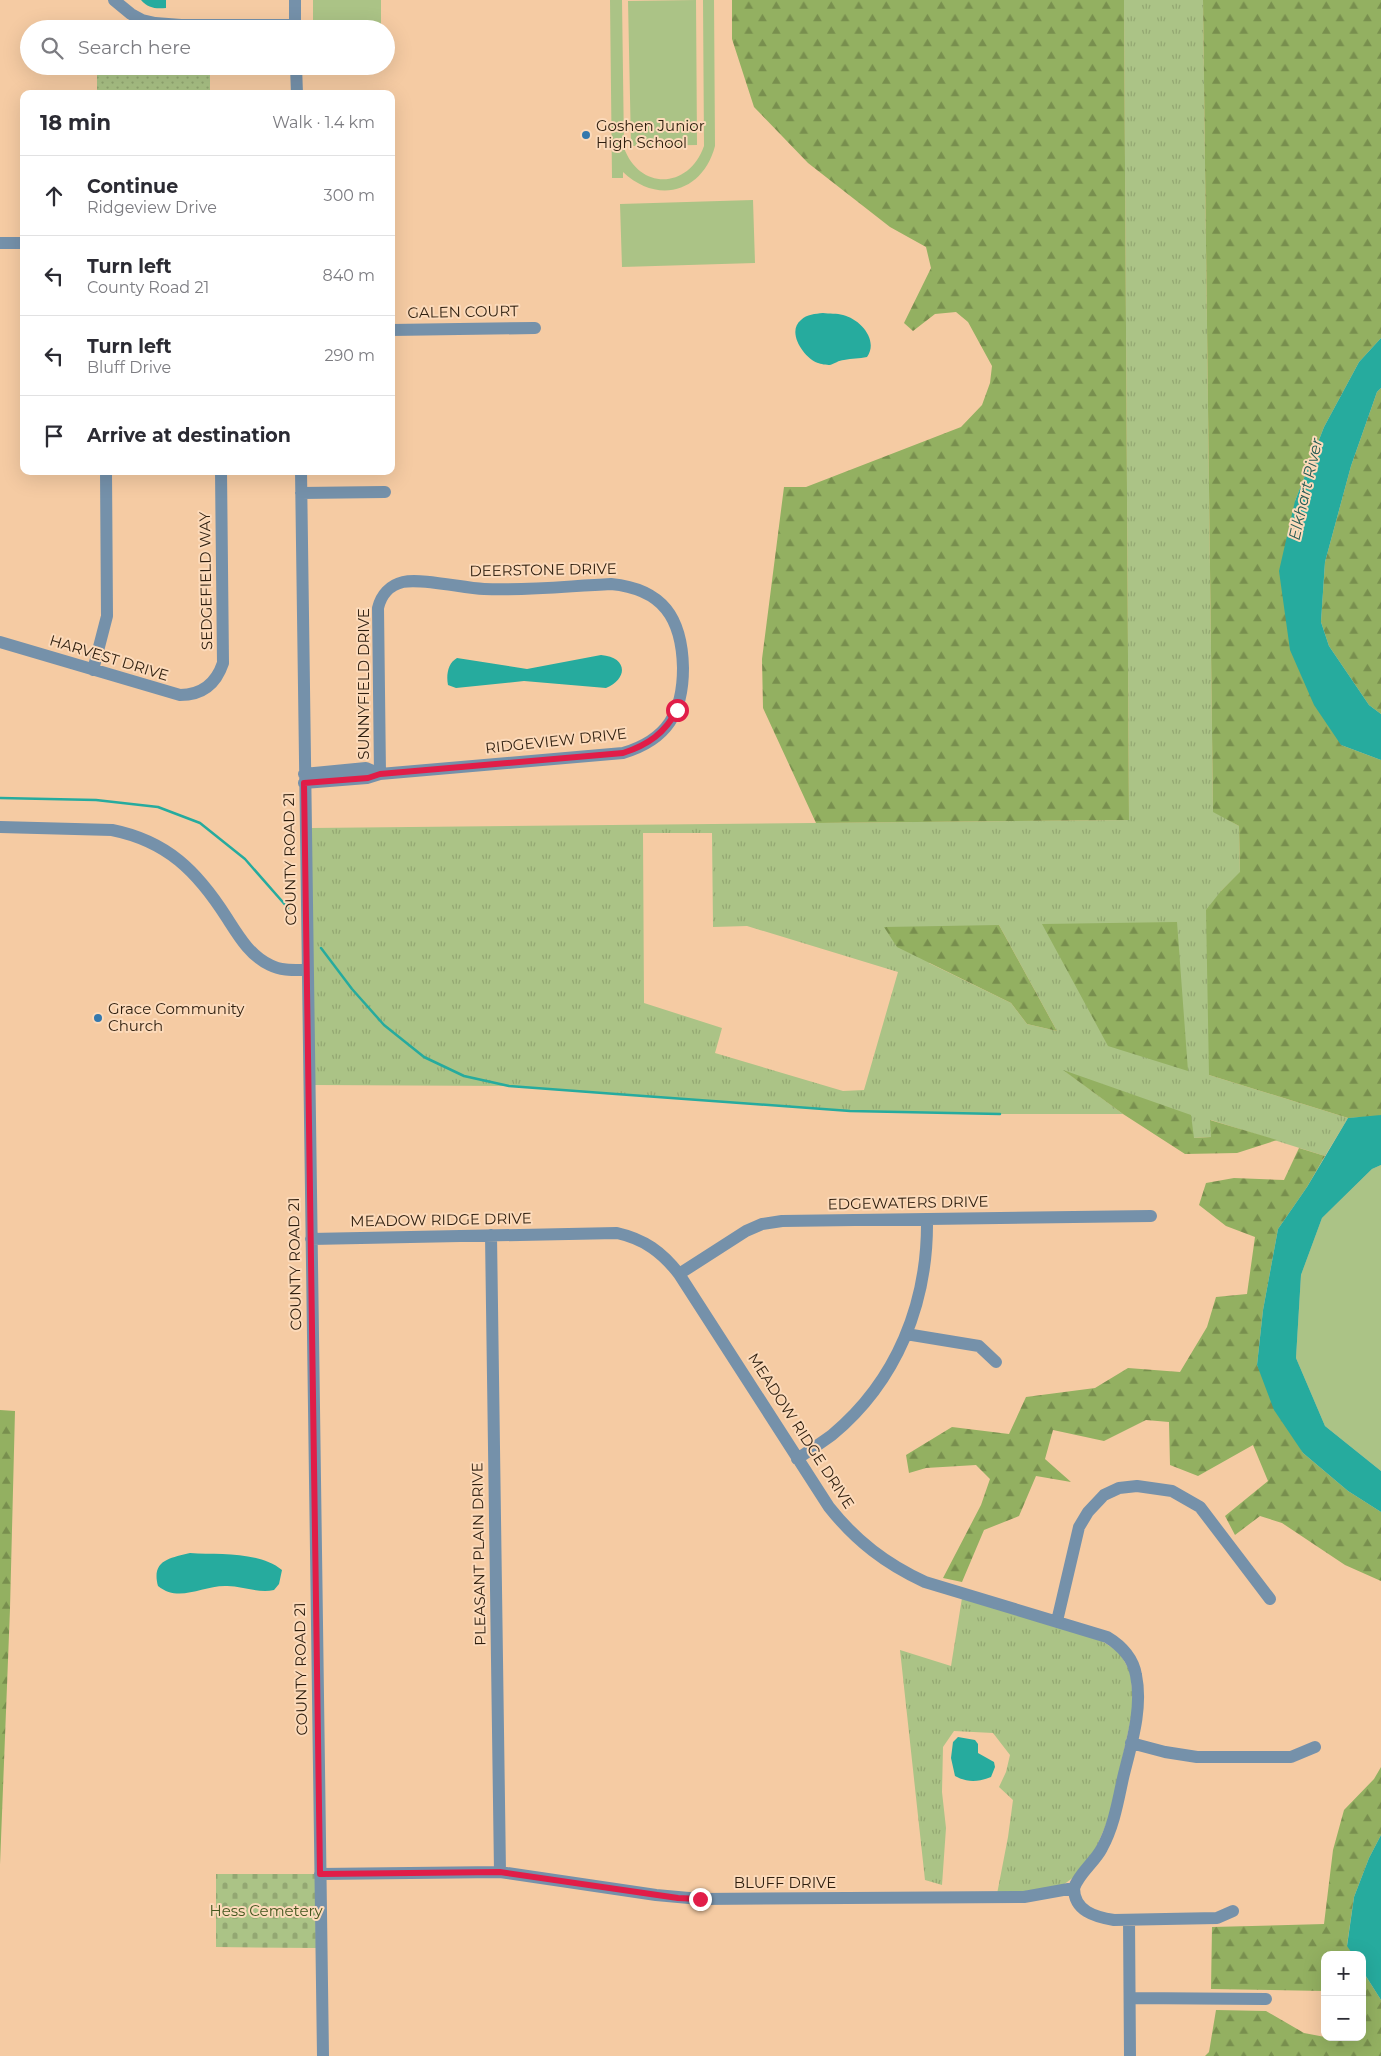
<!DOCTYPE html>
<html lang="en">
<head>
<meta charset="utf-8">
<style>
	body { margin:0; font-family:Montserrat,sans-serif; background:#f2f2f3; color:#2b2b33 }
	.controls { position:absolute; right:15px; bottom:15px; display:grid; overflow:hidden; border-radius:10px; box-shadow:0 5px 20px #0002 }
	.controls button { width:45px; height:45px; display:grid; place-items:center; padding:0; border:0; border-bottom:1px solid #e1e1e2; background:#fff; color:#2b2b33; font:25px sans-serif }
	.stop { position:absolute; width:15px; height:15px; margin:-11px; border:4px solid #e11d48; border-radius:50%; background:#fff }
	.stop.end { background:#e11d48; border-color:#fff; box-shadow:0 1px 5px #0008 }
	.list { margin:0; padding:0; list-style:none }
	h2 { display:flex; justify-content:space-between; align-items:center; height:65px; margin:0; padding:0 20px; font-size:21px }
	h2 small { font-size:16px; font-weight:400; color:#7c7c81 }
	.list li { display:grid; grid-template-columns:32px 1fr auto; gap:15px; align-items:center; box-sizing:border-box; height:80px; padding:0 20px; border-top:1px solid #e1e1e2 }
	.list b { display:block; font-size:19px; white-space:nowrap }
	.list p { margin:0; font-size:16px; white-space:nowrap; color:#7c7c81 }
	.list em { font-size:16px; font-style:normal; color:#7c7c81 }
	.icon { flex:none; width:28px; height:28px; fill:none; stroke:currentColor; stroke-width:2; stroke-linecap:round; stroke-linejoin:round }
	.map { position:relative; flex:none; width:1381px; height:2056px; overflow:hidden }
	.search { position:absolute; background:#fff; box-shadow:0 5px 20px #0002; left:20px; top:20px; width:375px; height:55px; display:flex; align-items:center; gap:12px; box-sizing:border-box; padding:0 18px; border-radius:28px; color:#7c7c81; font-size:19px }
	.panel { position:absolute; background:#fff; box-shadow:0 5px 20px #0002; left:20px; top:90px; width:375px; height:385px; border-radius:10px }
	.map>svg:first-child { display:block }
</style>
</head>
<body>
<div class="map">
<svg width="1381" height="2056" viewBox="0 0 1381 2056">
	<defs>
		<pattern id="grass-tufts" width="24" height="20" patternUnits="userSpaceOnUse" patternTransform="scale(1.25)"><rect width="24" height="20" fill="#abc386"/><path d="M3 7l-1-3M5 7V3M7 7l1-3M15 17l-1-3M17 17v-4M19 17l1-3" fill="none" stroke="#93a772"/></pattern>
		<pattern id="forest-firs" width="22" height="20" patternUnits="userSpaceOnUse" patternTransform="scale(1.25)"><rect width="22" height="20" fill="#93b061"/><path d="M5 1l3.5 6h-7zM16 11l3.5 6h-7z" fill="#788f4e"/></pattern>
		<pattern id="cemetery-stones" width="16" height="16" patternUnits="userSpaceOnUse" patternTransform="scale(1.25)"><rect width="16" height="16" fill="#abc386"/><path d="M2 7V4a2 2 0 0 1 4 0v3zM10 15v-3a2 2 0 0 1 4 0v3z" fill="#93a772"/></pattern>
		<pattern id="garden-dots" width="8" height="8" patternUnits="userSpaceOnUse" patternTransform="scale(1.25)"><rect width="8" height="8" fill="#abc386"/><path d="M2 2h.1M6 6h.1" fill="none" stroke="#93a772" stroke-width="1.8" stroke-linecap="round"/></pattern>
	</defs>
	<rect width="100%" height="100%" fill="#f5cba3"/>
	<path fill="url(#grass-tufts)" fill-rule="evenodd" d="M 1124,0 L 1203,0 L 1213,811 L 1239,826 L 1240,873 L 1221,891 L 1209,1075 L 1348,1118 L 1325,1156 L 1211,1120 L 1211,1137 L 1193,1138 L 1065,1071 L 1123,1114 L 1000,1114 L 850,1111 L 509,1086 L 314,1085 L 311,828 L 1129,820 ZM 643,833 L 712,833 L 713,927 L 747,926 L 898,972 L 864,1090 L 843,1091 L 715,1053 L 722,1028 L 644,1003 ZM 999,925 L 1057,1031 L 1027,1024 L 1011,1003 L 929,963 Z
		M 962,1598 L 1097,1638 L 1119,1652 L 1131,1673 L 1133,1709 L 1110,1815 L 1096,1848 L 1074,1877 L 1063,1885 L 1055,1888 L 997,1894 L 1008,1837 L 1013,1800 L 999,1787 L 1006,1772 L 1010,1755 L 993,1733 L 954,1731 L 943,1747 L 942,1792 L 946,1828 L 942,1885 L 925,1880 L 900,1650 L 951,1666 Z"/>
	<path fill="url(#forest-firs)" d="M 732,0 L 1124,0 L 1129,820 L 816,823 L 763,708 L 762,659 L 784,487 L 806,487 L 961,427 L 982,405 L 990,383 L 992,366 L 968,322 L 956,312 L 935,314 L 913,331 L 904,323 L 931,268 L 926,247 L 890,227 L 808,163 L 754,107 L 732,39 Z
		M 1203,0 L 1381,0 L 1381,338 L 1359,362 L 1324,427 L 1295,501 L 1341,745 L 1381,760 L 1381,1115 L 1379,1116 L 1348,1118 L 1209,1075 L 1206,910 L 1221,891 L 1240,872 L 1239,826 L 1213,812 Z
		M 1381,388 L 1381,714 L 1369,705 L 1329,646 L 1321,622 L 1325,562 L 1351,466 L 1377,392 Z
		M 1177,922 L 1188,1071 L 1108,1046 L 1042,924 Z
		M 999,925 L 1057,1031 L 1027,1024 L 1011,1003 L 897,947 L 884,927 Z
		M 1063,1070 L 1191,1115 L 1194,1138 L 1211,1137 L 1210,1120 L 1277,1140 L 1237,1153 L 1185,1154 L 1123,1114 Z
		M 1299,1148 L 1325,1156 L 1307,1187 L 1278,1229 L 1263,1310 L 1257,1365 L 1303,1453 L 1348,1491 L 1381,1512 L 1381,1581 L 1345,1565 L 1282,1523 L 1260,1516 L 1235,1535 L 1225,1516 L 1268,1481 L 1253,1445 L 1198,1476 L 1170,1465 L 1169,1422 L 1146,1420 L 1104,1441 L 1053,1430 L 1045,1459 L 1071,1482 L 1036,1476 L 1019,1516 L 984,1530 L 962,1582 L 943,1578 L 981,1505 L 990,1479 L 976,1465 L 926,1468 L 909,1473 L 906,1455 L 952,1427 L 1009,1434 L 1026,1397 L 1095,1388 L 1128,1368 L 1180,1372 L 1207,1327 L 1216,1297 L 1247,1294 L 1255,1237 L 1226,1226 L 1199,1205 L 1206,1183 L 1234,1178 L 1284,1180 Z
		M 0,1410 L 15,1411 L 10,1609 L 0,1865 Z
		M 1381,1767 L 1381,1835 L 1369,1858 L 1354,1897 L 1347,1945 L 1353,1955 L 1325,1955 L 1325,1991 L 1211,1989 L 1212,1927 L 1324,1924 L 1333,1850 L 1344,1810 L 1374,1779 Z
		M 1362,1970 L 1381,2000 L 1381,2056 L 1205,2056 L 1209,2052 L 1216,2010 L 1266,2011 L 1304,2033 L 1325,2037 L 1362,2037 Z"/>
	<path fill="url(#cemetery-stones)" d="M 216,1874 L 315,1874 L 316,1948 L 216,1947 Z"/>
	<path fill="#abc386" d="M 313,0 L 381,0 L 381,29 L 313,29 Z
		M 610,0 L 622,0 L 624,148 C 640,191 689,189 704,146 L 703,0 L 714,0 L 715,146 C 703,192 658,205 623,172 L 623,178 L 612,178 Z
		M 696,0 L 697,145 L 631,146 L 628,1 Z
		M 753,200 L 755,263 L 622,267 L 620,204 Z
		M 1381,1165 L 1381,1471 L 1325,1426 L 1296,1358 L 1301,1275 L 1322,1218 L 1372,1169 Z"/>
	<path fill="url(#garden-dots)" d="M 97,66 L 210,66 L 210,90 L 97,90 Z"/>
	<path fill="#26ab9e" d="M 141,0 L 166,0 L 166,8 C 155,9 148,8 141,0 Z
		M 823,313 C 829,314 837,313 843,315 C 860,319 879,340 867,357 C 859,359 852,358 844,360 C 839,360 834,364 830,365 C 827,365 820,364 818,363 C 804,358 786,332 801,320 C 807,314 815,314 823,313 Z
		M 1381,338 L 1381,388 L 1377,392 L 1351,466 L 1325,562 L 1321,622 L 1329,646 L 1369,705 L 1381,714 L 1381,760 L 1341,745 L 1314,705 L 1290,650 L 1279,571 L 1295,501 L 1324,427 L 1359,362 Z
		M 601,655 C 627,657 629,678 606,688 L 524,681 L 456,688 L 448,685 C 446,675 448,663 457,658 L 527,669 Z
		M 1381,1115 L 1381,1165 L 1372,1169 L 1322,1218 L 1301,1275 L 1296,1358 L 1325,1426 L 1381,1471 L 1381,1512 L 1348,1491 L 1303,1453 L 1274,1410 L 1257,1365 L 1263,1310 L 1278,1229 L 1307,1187 L 1348,1118 Z
		M 190,1553 C 219,1555 258,1551 282,1570 L 279,1584 L 274,1590 C 258,1594 241,1585 225,1586 C 201,1586 179,1603 158,1586 C 151,1560 170,1558 190,1553 Z
		M 958,1737 L 975,1740 L 978,1744 L 978,1753 L 994,1762 L 995,1767 L 991,1777 C 978,1782 968,1783 955,1776 L 951,1758 L 953,1742 Z
		M 1381,1835 L 1381,2000 L 1362,1970 L 1362,1955 L 1353,1955 L 1347,1946 L 1354,1897 L 1369,1858 Z"/>
	<g fill="none" stroke-linecap="round" stroke-linejoin="round">
		<path stroke="#26ab9e" stroke-width="2.5" d="M 0,798 L 96,800 L 158,807 L 200,823 L 245,859 L 288,908
			M 321,948 L 352,989 L 384,1025 L 424,1057 L 464,1076 L 509,1086 L 616,1094 L 850,1111 L 1000,1114"/>
		<path stroke="#7591aa" stroke-width="12" d="M 114,0 L 131,14 L 142,20 L 155,23 L 181,25 L 295,25
			M 295,0 L 295,29
			M 296,66 L 297,94
			M 0,243 L 24,243
			M 391,330 L 535,328
			M 301,471 L 323,2056
			M 301,493 L 385,492
			M 0,642 L 180,695 C 202,695 216,684 223,663 L 221,471
			M 93,670 L 107,616 L 106,471
			M 304,774 L 366,768 L 380,774
			M 304,783 L 367,778 L 380,774 L 623,753 C 667,740 683,713 683,668 C 682,618 663,589 611,584 C 568,586 526,591 484,589 C 463,588 422,578 403,582 C 390,585 381,595 378,608 L 380,774
			M 0,827 L 112,830 C 167,841 197,871 227,918 C 238,935 250,956 270,965 C 281,971 295,970 308,970
			M 491,1235 L 500,1872
			M 311,1239 L 617,1233 C 644,1239 662,1252 679,1274 L 829,1507 C 856,1541 886,1564 925,1582 L 1107,1637 C 1122,1646 1133,1658 1136,1675 C 1143,1709 1131,1745 1123,1778 C 1118,1801 1114,1826 1102,1848 C 1095,1862 1079,1873 1074,1888
			M 679,1274 L 746,1231 L 762,1224 L 782,1221 L 1151,1216
			M 906,1334 L 979,1346 L 996,1362
			M 797,1459 C 809,1451 821,1443 832,1435 C 897,1381 928,1303 927,1220
			M 1057,1621 L 1079,1527 L 1088,1512 L 1104,1495 L 1119,1488 L 1137,1486 L 1172,1491 L 1200,1507 L 1270,1599
			M 1131,1743 L 1165,1752 L 1197,1757 L 1291,1757 L 1315,1747
			M 320,1874 L 500,1872 L 656,1895 L 700,1899 L 1024,1897 L 1074,1888 C 1074,1911 1095,1917 1114,1920 L 1217,1918 L 1233,1911
			M 1129,1920 L 1130,2056
			M 1130,1998 L 1266,1999"/>
	</g>
	<g fill="none" stroke-linecap="round" stroke-linejoin="round">
		<path stroke="#e11d48" stroke-width="6" d="M 677,710 C 665,733 648,745 623,753 L 380,774 L 368,778 L 304,783 L 320,1874 L 500,1872 L 678,1898 L 700,1899"/>
	</g>
	<g fill="#3478ad" stroke="#fcdaba" stroke-width="2">
		<circle cx="586" cy="135" r="5"/>
		<circle cx="98" cy="1018" r="5"/>
	</g>
	<g text-anchor="middle" stroke-width="4" stroke-linejoin="round" paint-order="stroke">
		<g font-size="15" fill="#2e1e0e" stroke="#fcdaba" text-anchor="start">
			<text x="596" y="131">Goshen Junior<tspan x="596" dy="17">High School</tspan></text>
			<text x="108" y="1014">Grace Community<tspan x="108" dy="17">Church</tspan></text>
		</g>
		<g font-size="15" fill="#2e1e0e" stroke="#fcdaba">
			<text transform="translate(463 312) rotate(-1)" y="5">GALEN COURT</text>
			<text transform="translate(543 570) rotate(-1)" y="5">DEERSTONE DRIVE</text>
			<text transform="translate(206 581) rotate(-91)" y="5">SEDGEFIELD WAY</text>
			<text transform="translate(109 658) rotate(17)" y="5">HARVEST DRIVE</text>
			<text transform="translate(364 684) rotate(-90)" y="5">SUNNYFIELD DRIVE</text>
			<text transform="translate(556 741) rotate(-6)" y="5">RIDGEVIEW DRIVE</text>
			<text transform="translate(290 859) rotate(-91)" y="5">COUNTY ROAD 21</text>
			<text transform="translate(908 1203) rotate(-1)" y="5">EDGEWATERS DRIVE</text>
			<text transform="translate(441 1220) rotate(-1)" y="5">MEADOW RIDGE DRIVE</text>
			<text transform="translate(295 1264) rotate(-91)" y="5">COUNTY ROAD 21</text>
			<text transform="translate(801 1431) rotate(57)" y="5">MEADOW RIDGE DRIVE</text>
			<text transform="translate(479 1554) rotate(-91)" y="5">PLEASANT PLAIN DRIVE</text>
			<text transform="translate(301 1669) rotate(-91)" y="5">COUNTY ROAD 21</text>
			<text x="785" y="1888">BLUFF DRIVE</text>
		</g>
		<g font-size="15" fill="#455820" stroke="#fcdaba">
			<text x="266" y="1916">Hess Cemetery</text>
		</g>
		<g font-size="16" font-style="italic" fill="#275b55" stroke="#fcdaba">
			<text transform="translate(1305 489) rotate(-77)" y="6">Elkhart River</text>
		</g>
	</g>
</svg>
<div class="controls">
<button>+</button>
<button>−</button>
</div>
<div class="stop" style="left:677px;top:710px"></div>
<div class="stop end" style="left:700px;top:1899px"></div>
<div class="search"><svg class="icon" aria-label="search" viewBox="0 0 24 24"><circle cx="10" cy="10" r="6"/><path d="M15 15l6 6"/></svg>Search here</div>
<section class="panel">
<h2>18 min<small>Walk · 1.4 km</small></h2>
<ul class="list">
<li><svg class="icon" aria-label="ahead" viewBox="0 0 24 24"><path d="M12 20V5M6 11l6-6 6 6"/></svg><div><b>Continue</b><p>Ridgeview Drive</p></div><em>300 m</em></li>
<li><svg class="icon" aria-label="left" viewBox="0 0 24 24"><path d="M17 20v-9H6M10 6l-5 5 5 5"/></svg><div><b>Turn left</b><p>County Road 21</p></div><em>840 m</em></li>
<li><svg class="icon" aria-label="left" viewBox="0 0 24 24"><path d="M17 20v-9H6M10 6l-5 5 5 5"/></svg><div><b>Turn left</b><p>Bluff Drive</p></div><em>290 m</em></li>
<li><svg class="icon" aria-label="arrive" viewBox="0 0 24 24"><path d="M6 21V4h12l-3 4 3 4H6"/></svg><div><b>Arrive at destination</b></div></li>
</ul>
</section>
</div>
</body>
</html>
